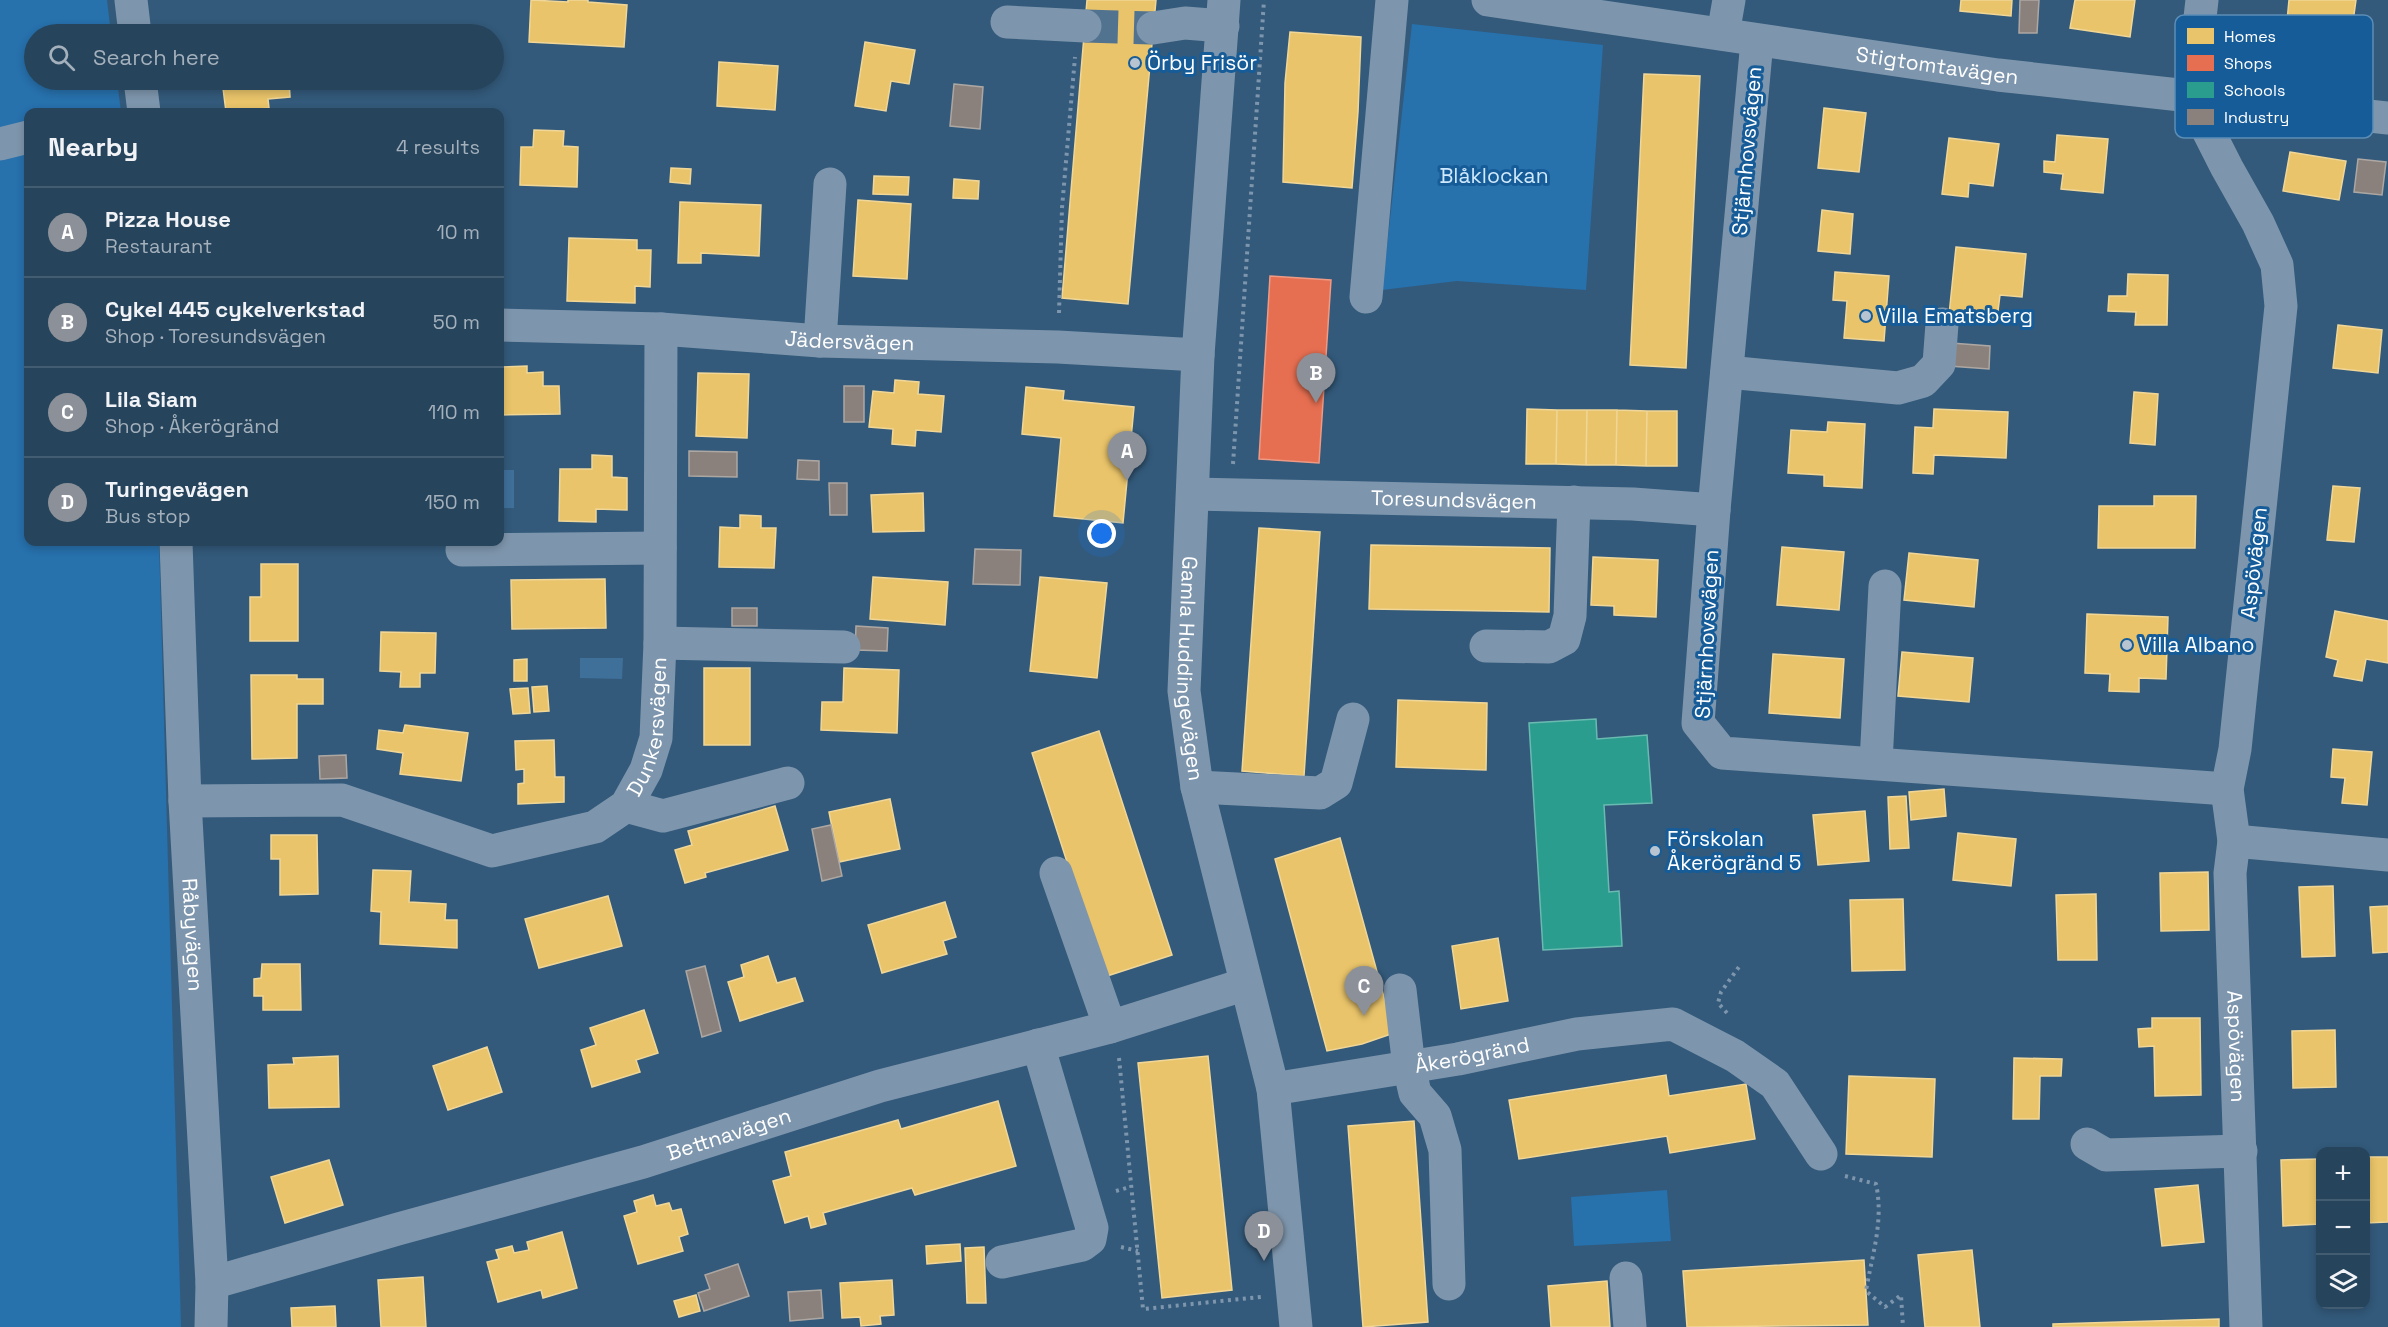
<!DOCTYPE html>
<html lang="en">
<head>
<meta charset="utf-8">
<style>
	body { margin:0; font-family:"Space Grotesk",sans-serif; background:#2e4b62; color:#f1f3f6 }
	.controls { position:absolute; right:18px; bottom:18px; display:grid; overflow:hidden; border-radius:12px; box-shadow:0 3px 9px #0003 }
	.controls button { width:54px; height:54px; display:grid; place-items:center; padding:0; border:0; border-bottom:2px solid #425c72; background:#26445c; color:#f1f3f6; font:30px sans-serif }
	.you { position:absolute; left:1102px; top:534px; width:21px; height:21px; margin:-15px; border:4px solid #fff; border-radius:50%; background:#1a73e8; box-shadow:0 0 0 9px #1a73e833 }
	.badge { display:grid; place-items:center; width:39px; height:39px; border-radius:50%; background:#8c9099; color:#fff; font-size:20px; font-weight:700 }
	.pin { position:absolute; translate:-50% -50px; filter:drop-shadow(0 2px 3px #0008) }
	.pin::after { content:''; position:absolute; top:32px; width:21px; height:18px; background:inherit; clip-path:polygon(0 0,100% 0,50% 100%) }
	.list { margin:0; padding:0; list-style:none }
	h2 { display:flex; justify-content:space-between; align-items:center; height:78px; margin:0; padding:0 24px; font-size:26px }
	h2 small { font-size:20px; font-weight:400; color:#a4b0bb }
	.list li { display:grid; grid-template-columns:39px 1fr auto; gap:18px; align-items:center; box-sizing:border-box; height:90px; padding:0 24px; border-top:2px solid #425c72 }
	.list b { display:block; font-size:22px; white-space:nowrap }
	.list p { margin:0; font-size:20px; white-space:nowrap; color:#a4b0bb }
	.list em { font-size:20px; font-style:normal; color:#a4b0bb }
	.icon { flex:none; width:33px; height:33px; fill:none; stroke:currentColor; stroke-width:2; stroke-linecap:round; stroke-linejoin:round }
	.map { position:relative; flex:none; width:2388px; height:1327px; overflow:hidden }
	.search { position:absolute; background:#26445c; box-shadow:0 3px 9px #0003; left:24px; top:24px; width:480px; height:66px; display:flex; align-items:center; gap:15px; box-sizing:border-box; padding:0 21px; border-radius:33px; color:#a4b0bb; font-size:22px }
	.panel { position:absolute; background:#26445c; box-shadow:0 3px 9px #0003; left:24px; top:108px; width:480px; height:438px; border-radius:12px }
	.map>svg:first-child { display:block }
</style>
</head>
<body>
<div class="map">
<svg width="2388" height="1327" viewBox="0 0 2388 1327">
	<rect width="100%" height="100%" fill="#335a7b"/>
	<path fill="#2771ad" d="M 0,0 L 107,0 L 111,34 L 34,34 L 34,80 L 117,80 L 121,112 L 28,112 L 28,542 L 159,542 L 181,1327 L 0,1327 Z
		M 1412,24 L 1603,45 L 1586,290 L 1457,281 L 1382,290 Z
		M 1667,1190 L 1671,1241 L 1574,1246 L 1571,1197 Z"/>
	<path fill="#3f709a" d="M 500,470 L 514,470 L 514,508 L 500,508 Z
		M 580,658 L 623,658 L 622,679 L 580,678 Z"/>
	<path fill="#e9c46a" stroke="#f0d697" stroke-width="1.5" d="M 531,0 L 568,2 L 568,0 L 588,0 L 588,2 L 627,5 L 624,47 L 529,42 Z
		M 1087,0 L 1156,0 L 1128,304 L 1062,298 Z
		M 1961,0 L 2012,0 L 2011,16 L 1960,11 Z
		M 2075,0 L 2135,0 L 2130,37 L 2070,28 Z
		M 2289,0 L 2356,0 L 2352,29 L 2287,21 Z
		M 264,30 L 264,34 L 220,34 Z
		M 1290,32 L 1361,37 L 1358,112 L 1352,188 L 1283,182 L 1285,83 Z
		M 865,42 L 915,50 L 909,84 L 891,81 L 886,111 L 855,106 Z
		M 719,62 L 778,66 L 775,110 L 717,106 Z
		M 1644,74 L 1700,76 L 1686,368 L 1630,365 Z
		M 222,80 L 289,80 L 290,97 L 268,99 L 269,108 L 226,112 Z
		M 403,80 L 438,80 L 437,85 L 403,82 Z
		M 1824,108 L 1866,113 L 1859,172 L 1818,168 Z
		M 534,130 L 564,131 L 563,146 L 578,147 L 577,187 L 520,185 L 521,147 L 533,147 Z
		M 2057,135 L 2108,139 L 2103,193 L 2061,189 L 2063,174 L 2044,172 L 2044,161 L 2055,162 Z
		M 1949,138 L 1999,144 L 1993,186 L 1969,183 L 1968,197 L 1942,194 Z
		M 2290,152 L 2346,161 L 2339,200 L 2283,191 Z
		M 671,168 L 691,169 L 690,184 L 670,182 Z
		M 874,176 L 909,177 L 908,195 L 873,194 Z
		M 954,179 L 979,181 L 978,199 L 953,198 Z
		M 858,200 L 911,204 L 907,279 L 853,276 Z
		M 680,202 L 761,205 L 759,256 L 701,253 L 701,263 L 678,263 Z
		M 1822,210 L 1853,214 L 1850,254 L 1818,251 Z
		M 569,238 L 637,240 L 637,250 L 651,250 L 650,287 L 635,286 L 635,303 L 567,301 Z
		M 1956,247 L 2026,254 L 2022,297 L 2000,295 L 1997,319 L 1949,315 Z
		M 1835,272 L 1889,276 L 1884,341 L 1844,338 L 1847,301 L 1833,300 Z
		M 2128,274 L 2168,275 L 2167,325 L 2135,325 L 2136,312 L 2108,311 L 2109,296 L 2127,296 Z
		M 2338,325 L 2382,330 L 2378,373 L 2333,368 Z
		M 527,366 L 527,373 L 543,372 L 543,386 L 559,386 L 560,414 L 500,415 L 500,367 Z
		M 698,373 L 749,374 L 747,438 L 696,436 Z
		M 895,380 L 919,382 L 918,394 L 944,396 L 941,432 L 916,430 L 915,446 L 892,444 L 893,429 L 869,427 L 873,391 L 894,393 Z
		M 1026,387 L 1064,391 L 1063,400 L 1134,407 L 1123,523 L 1054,516 L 1061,438 L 1022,434 Z
		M 2134,392 L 2158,394 L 2155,445 L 2130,443 Z
		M 1527,409 L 1557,410 L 1556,464 L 1526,464 Z
		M 1934,409 L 2008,412 L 2006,458 L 1934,455 L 1933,474 L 1913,473 L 1915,427 L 1933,428 Z
		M 1557,410 L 1587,410 L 1586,465 L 1556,464 Z
		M 1587,410 L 1617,410 L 1616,465 L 1586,465 Z
		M 1617,410 L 1647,411 L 1646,466 L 1616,465 Z
		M 1647,411 L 1677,411 L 1677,466 L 1646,466 Z
		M 1828,422 L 1865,424 L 1862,488 L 1824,486 L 1824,475 L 1788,473 L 1791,430 L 1827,432 Z
		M 592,455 L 612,456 L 612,477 L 627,478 L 627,510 L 596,509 L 596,522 L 559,521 L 560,469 L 592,469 Z
		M 2333,486 L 2360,488 L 2354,542 L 2327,540 Z
		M 923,493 L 924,531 L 873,532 L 871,495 Z
		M 2154,496 L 2196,496 L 2195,548 L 2098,548 L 2099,506 L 2154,506 Z
		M 740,515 L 761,516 L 761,528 L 776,528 L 774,568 L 719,567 L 720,527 L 740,528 Z
		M 1259,528 L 1320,532 L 1304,776 L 1242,771 Z
		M 1371,545 L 1550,548 L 1549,612 L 1369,609 Z
		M 1782,547 L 1844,552 L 1839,610 L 1777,605 Z
		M 1909,553 L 1978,560 L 1974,607 L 1904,600 Z
		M 1593,557 L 1658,560 L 1656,617 L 1614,615 L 1614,606 L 1591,605 Z
		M 261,564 L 298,564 L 298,641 L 250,641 L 250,597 L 261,597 Z
		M 873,577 L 948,582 L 945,625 L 870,619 Z
		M 1040,577 L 1107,583 L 1097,678 L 1030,671 Z
		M 605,579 L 606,628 L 512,629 L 511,580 Z
		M 2335,611 L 2388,621 L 2388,663 L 2366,659 L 2362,681 L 2334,676 L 2338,660 L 2326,657 Z
		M 2087,614 L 2168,617 L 2166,679 L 2139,678 L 2139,692 L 2109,691 L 2110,674 L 2085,673 Z
		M 381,632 L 436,633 L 435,673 L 420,673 L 420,687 L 400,687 L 401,672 L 380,671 Z
		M 1902,652 L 1973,658 L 1969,702 L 1898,696 Z
		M 1773,654 L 1844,659 L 1840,718 L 1769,713 Z
		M 527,659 L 527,681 L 514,681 L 514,660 Z
		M 704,668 L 750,668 L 750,745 L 704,745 Z
		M 844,668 L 899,670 L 897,733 L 821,730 L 822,702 L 843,702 Z
		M 251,675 L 297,675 L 297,679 L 323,679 L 323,704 L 297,704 L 297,758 L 252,759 Z
		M 547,686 L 549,711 L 534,712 L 532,687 Z
		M 528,688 L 530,713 L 513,714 L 510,689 Z
		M 1398,700 L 1487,703 L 1486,770 L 1396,767 Z
		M 405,725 L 468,733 L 461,781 L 400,774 L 403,753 L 377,749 L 379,730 L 403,733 Z
		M 1099,731 L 1172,955 L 1104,977 L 1032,753 Z
		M 554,740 L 555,777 L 564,777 L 564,802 L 518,804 L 518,784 L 524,783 L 524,769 L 516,770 L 515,741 Z
		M 2333,749 L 2372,752 L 2367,805 L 2342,803 L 2345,778 L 2331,777 Z
		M 1944,789 L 1946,816 L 1911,820 L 1909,792 Z
		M 1906,796 L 1909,848 L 1890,849 L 1888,797 Z
		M 890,799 L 900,849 L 839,862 L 829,812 Z
		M 775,806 L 788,850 L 705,873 L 706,877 L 685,883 L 675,850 L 692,845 L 688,831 Z
		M 1865,811 L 1869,861 L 1818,865 L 1813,815 Z
		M 1958,833 L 2016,839 L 2011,886 L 1953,880 Z
		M 271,835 L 317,835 L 318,894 L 280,895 L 280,859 L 271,859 Z
		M 1340,838 L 1394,1033 L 1362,1044 L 1327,1051 L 1275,859 Z
		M 373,870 L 411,871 L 409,902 L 446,904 L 445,920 L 457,920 L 457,948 L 380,944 L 381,912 L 371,911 Z
		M 2208,872 L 2209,930 L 2161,931 L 2160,873 Z
		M 2333,886 L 2335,956 L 2302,957 L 2299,887 Z
		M 2096,894 L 2097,960 L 2058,960 L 2056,895 Z
		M 608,896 L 622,946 L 539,968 L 525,919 Z
		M 1903,899 L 1905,970 L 1852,971 L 1850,900 Z
		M 945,902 L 956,937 L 943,941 L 947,954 L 882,973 L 868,925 Z
		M 2388,906 L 2388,952 L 2373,953 L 2370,907 Z
		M 1498,938 L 1508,1001 L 1461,1009 L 1452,946 Z
		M 768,956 L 777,983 L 795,978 L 803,1001 L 740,1021 L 728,982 L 744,977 L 741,965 Z
		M 262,964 L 300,964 L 301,1010 L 263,1010 L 263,996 L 254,996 L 254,979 L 261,978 Z
		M 644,1010 L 658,1053 L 636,1060 L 640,1072 L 592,1087 L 581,1050 L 596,1045 L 590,1028 Z
		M 2152,1018 L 2200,1018 L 2201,1095 L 2155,1096 L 2154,1046 L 2139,1047 L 2138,1029 L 2152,1028 Z
		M 2335,1030 L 2336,1087 L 2293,1088 L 2292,1031 Z
		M 487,1047 L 502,1092 L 448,1110 L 433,1066 Z
		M 338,1056 L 339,1107 L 269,1108 L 268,1065 L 294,1064 L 293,1058 Z
		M 1208,1056 L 1232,1290 L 1162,1298 L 1138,1063 Z
		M 2014,1058 L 2062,1059 L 2061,1076 L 2040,1076 L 2039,1119 L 2013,1119 Z
		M 1666,1075 L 1669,1096 L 1746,1084 L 1755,1139 L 1670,1153 L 1667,1136 L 1519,1159 L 1509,1100 Z
		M 1849,1076 L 1935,1079 L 1932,1157 L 1846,1154 Z
		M 998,1101 L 1016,1166 L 915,1195 L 912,1188 L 823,1213 L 826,1224 L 811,1228 L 808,1216 L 785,1223 L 773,1181 L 791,1176 L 785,1152 L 898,1120 L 901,1129 Z
		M 1414,1121 L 1428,1322 L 1363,1327 L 1348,1126 Z
		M 2366,1157 L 2388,1157 L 2388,1222 L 2366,1223 Z
		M 2320,1159 L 2320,1224 L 2283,1226 L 2281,1160 Z
		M 329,1160 L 343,1205 L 285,1223 L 271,1177 Z
		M 2198,1185 L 2204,1242 L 2162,1246 L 2155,1189 Z
		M 653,1195 L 656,1206 L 669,1203 L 672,1211 L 681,1209 L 688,1234 L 679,1237 L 683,1251 L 638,1264 L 624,1216 L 637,1212 L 634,1201 Z
		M 562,1232 L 577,1288 L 543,1298 L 541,1290 L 498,1302 L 487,1262 L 499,1259 L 496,1250 L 512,1246 L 514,1253 L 529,1250 L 527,1242 Z
		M 960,1244 L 961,1261 L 927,1264 L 926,1246 Z
		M 984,1247 L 986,1303 L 967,1303 L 965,1248 Z
		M 1972,1250 L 1980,1327 L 1925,1327 L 1918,1255 Z
		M 1864,1260 L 1868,1325 L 1687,1327 L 1683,1271 Z
		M 423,1277 L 426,1327 L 381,1327 L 378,1280 Z
		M 892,1280 L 894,1315 L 880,1316 L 881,1324 L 861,1326 L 860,1317 L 842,1318 L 840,1283 Z
		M 1607,1281 L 1610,1327 L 1551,1327 L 1548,1286 Z
		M 696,1295 L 700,1311 L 679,1317 L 674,1301 Z
		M 335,1306 L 336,1327 L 292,1327 L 291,1308 Z
		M 2219,1319 L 2219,1327 L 2053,1327 L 2053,1324 Z"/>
	<path fill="#e76f51" stroke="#ee9a85" stroke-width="1.5" d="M 1270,276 L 1331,280 L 1319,463 L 1259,459 Z"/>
	<path fill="#2a9d8f" stroke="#6abab1" stroke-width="1.5" d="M 1596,719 L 1597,739 L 1647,735 L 1652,803 L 1604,805 L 1609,892 L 1619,891 L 1622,946 L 1543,950 L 1529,723 Z"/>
	<path fill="#8a817c" stroke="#ada7a3" stroke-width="1.5" d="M 2020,0 L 2039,0 L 2037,33 L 2019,33 Z
		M 954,84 L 983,87 L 980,129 L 950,126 Z
		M 2358,159 L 2386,162 L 2382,195 L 2354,192 Z
		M 1951,343 L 1990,346 L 1989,369 L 1949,366 Z
		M 844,386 L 864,386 L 864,422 L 844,422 Z
		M 689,451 L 737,452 L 737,477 L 689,476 Z
		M 798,460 L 819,461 L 819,480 L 797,479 Z
		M 829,483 L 847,483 L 847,515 L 830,515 Z
		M 975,549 L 1021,550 L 1020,585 L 973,584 Z
		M 732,608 L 757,608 L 757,626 L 732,626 Z
		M 856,626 L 888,628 L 887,651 L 855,650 Z
		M 346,755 L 347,778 L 320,779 L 319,756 Z
		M 831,825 L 842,876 L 822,881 L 812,829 Z
		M 705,966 L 721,1031 L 702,1037 L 686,971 Z
		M 738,1264 L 749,1296 L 704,1311 L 698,1293 L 710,1289 L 705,1275 Z
		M 821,1290 L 823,1318 L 790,1321 L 788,1292 Z"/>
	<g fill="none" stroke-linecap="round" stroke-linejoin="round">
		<path stroke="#52738f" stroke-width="33" stroke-dasharray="33 16" stroke-linecap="butt" d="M 1085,26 L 1153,28"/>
		<path stroke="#7e96ad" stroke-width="4" stroke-dasharray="3 4.5" stroke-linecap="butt" d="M 1059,313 L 1062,208 L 1075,57
			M 1233,464 L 1264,0
			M 1727,1013 L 1718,1003 L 1721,992 L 1741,964
			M 1119,1058 L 1143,1309 L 1261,1297
			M 1845,1176 L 1876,1184 C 1884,1221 1872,1255 1866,1291 L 1885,1307 L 1901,1295 L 1903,1327
			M 1116,1191 L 1130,1187
			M 1121,1247 L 1138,1251"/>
		<g stroke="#7e96ad" stroke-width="33">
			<path d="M 131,0 L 135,34"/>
			<path id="s1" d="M 1224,0 L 1198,355 L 1184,691 L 1197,787 L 1273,1089 L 1296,1327"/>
			<path id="s2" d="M 1488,0 L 1998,75 L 2388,118"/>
			<path id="s3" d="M 2202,0 L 2191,97 L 2227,168 L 2258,223 L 2277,265 L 2281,306 L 2235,749 L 2227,789 L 2234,841 L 2230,873 L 2246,1327"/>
			<path d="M 1007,22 L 1085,26"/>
			<path d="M 1153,28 L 1185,23 L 1223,26"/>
			<path d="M 1723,34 L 1729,0"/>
			<path d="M 1757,41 L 1714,510 L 1698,723 L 1722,753 L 2227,789"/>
			<path d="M 140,80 L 144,112"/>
			<path d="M 0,144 L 28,137"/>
			<path d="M 1366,297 L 1392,0"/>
			<path id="s4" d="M 500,325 L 661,329 L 820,341 L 1058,347 L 1198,355"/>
			<path d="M 820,341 L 830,184"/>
			<path d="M 1727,372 L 1898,388 L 1923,381 L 1939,364 L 1942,324"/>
			<path id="s5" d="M 1193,494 L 1633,504 L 1714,510"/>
			<path id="s6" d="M 176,542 L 185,801 L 212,1283 L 211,1327"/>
			<path d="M 462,550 L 660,548"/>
			<path d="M 660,643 L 844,647"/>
			<path d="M 1486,646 L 1549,647 L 1564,639 L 1570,616 L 1574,502"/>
			<path d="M 1876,763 L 1885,586"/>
			<path d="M 1197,787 L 1320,793 L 1336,783 L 1353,719"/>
			<path id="s7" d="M 185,801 L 342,800 L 492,851 L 595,827 L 626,806 L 646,770 L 656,738 L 660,643 L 661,329"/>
			<path d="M 626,806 L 663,816 L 788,783"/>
			<path d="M 2234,841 L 2388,855"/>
			<path d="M 1056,873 L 1110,1027"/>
			<path d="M 1400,990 L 1409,1067 L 1415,1093 L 1435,1116 L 1445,1150 L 1449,1284"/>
			<path id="s8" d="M 1273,1089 L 1458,1059 L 1577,1034 L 1673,1024 L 1735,1056 L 1775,1084 L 1821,1154"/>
			<path d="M 2087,1144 L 2106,1155 L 2241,1151"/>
			<path d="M 1002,1262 L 1082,1245 L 1090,1239 L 1092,1228 L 1038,1045"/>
			<path d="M 1626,1278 L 1630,1327"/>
			<path id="s9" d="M 212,1283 L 398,1229 L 643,1162 L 880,1086 L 1110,1027 L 1246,984"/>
		</g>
	</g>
	<g fill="#b8c5d1" stroke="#165c98" stroke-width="2">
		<circle cx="1135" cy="63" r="6"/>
		<circle cx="1866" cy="316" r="6"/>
		<circle cx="2127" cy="645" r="6"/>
		<circle cx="1655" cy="851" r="6"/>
	</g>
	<g text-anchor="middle" stroke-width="6" stroke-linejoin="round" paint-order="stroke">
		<g font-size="21" fill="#fff" stroke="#165c98" text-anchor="start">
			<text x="1147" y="70">Örby Frisör</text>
			<text x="1878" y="323">Villa Ematsberg</text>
			<text x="2139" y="652">Villa Albano</text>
			<text x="1667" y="846">Förskolan<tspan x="1667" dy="24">Åkerögränd 5</tspan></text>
		</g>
		<g font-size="21" fill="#fff" stroke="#165c98">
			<text dy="7" stroke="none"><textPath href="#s2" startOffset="454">Stigtomtavägen</textPath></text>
			<text transform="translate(1747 151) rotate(-85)" y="7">Stjärnhovsvägen</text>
			<text dy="7" stroke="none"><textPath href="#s4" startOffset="350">Jädersvägen</textPath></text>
			<text dy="7" stroke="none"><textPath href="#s5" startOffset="261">Toresundsvägen</textPath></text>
			<text transform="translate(2254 563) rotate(-84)" y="7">Aspövägen</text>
			<text transform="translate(1707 634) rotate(-87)" y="7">Stjärnhovsvägen</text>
			<text dy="7" stroke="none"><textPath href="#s1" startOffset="670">Gamla Huddingevägen</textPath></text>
			<text dy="7" stroke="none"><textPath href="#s7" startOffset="543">Dunkersvägen</textPath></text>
			<text dy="7" stroke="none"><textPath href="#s6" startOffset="393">Råbyvägen</textPath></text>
			<text dy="7" stroke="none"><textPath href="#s3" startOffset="1072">Aspövägen</textPath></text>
			<text dy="7" stroke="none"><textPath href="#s8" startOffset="202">Åkerögränd</textPath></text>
			<text dy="7" stroke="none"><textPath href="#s9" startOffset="538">Bettnavägen</textPath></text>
		</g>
		<g font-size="21" fill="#d0e9fc" stroke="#165c98">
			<text x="1494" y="183">Blåklockan</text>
		</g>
	</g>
	<rect x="2175" y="15" width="198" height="123" rx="9" fill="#165c98" stroke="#5c8db7" stroke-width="1.5"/>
	<rect x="2187" y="28" width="27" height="16" fill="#e9c46a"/>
	<rect x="2187" y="55" width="27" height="16" fill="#e76f51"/>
	<rect x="2187" y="82" width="27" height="16" fill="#2a9d8f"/>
	<rect x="2187" y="109" width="27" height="16" fill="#8a817c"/>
	<g font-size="16" fill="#fff">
		<text x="2224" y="42">Homes</text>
		<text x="2224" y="69">Shops</text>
		<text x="2224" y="96">Schools</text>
		<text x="2224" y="123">Industry</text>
	</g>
</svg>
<div class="controls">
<button>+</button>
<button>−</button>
<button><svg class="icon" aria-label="layers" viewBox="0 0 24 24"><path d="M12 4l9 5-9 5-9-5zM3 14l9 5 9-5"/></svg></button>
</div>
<div class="you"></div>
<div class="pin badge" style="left:1127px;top:481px">A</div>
<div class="pin badge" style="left:1316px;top:403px">B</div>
<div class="pin badge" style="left:1364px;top:1016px">C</div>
<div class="pin badge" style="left:1264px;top:1261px">D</div>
<div class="search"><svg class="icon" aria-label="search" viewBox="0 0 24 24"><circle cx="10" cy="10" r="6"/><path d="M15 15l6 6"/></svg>Search here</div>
<section class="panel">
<h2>Nearby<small>4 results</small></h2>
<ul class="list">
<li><span class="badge">A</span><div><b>Pizza House</b><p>Restaurant</p></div><em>10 m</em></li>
<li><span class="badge">B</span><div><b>Cykel 445 cykelverkstad</b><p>Shop · Toresundsvägen</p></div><em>50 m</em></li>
<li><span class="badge">C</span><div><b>Lila Siam</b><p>Shop · Åkerögränd</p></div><em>110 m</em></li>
<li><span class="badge">D</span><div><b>Turingevägen</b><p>Bus stop</p></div><em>150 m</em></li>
</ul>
</section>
</div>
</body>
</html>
